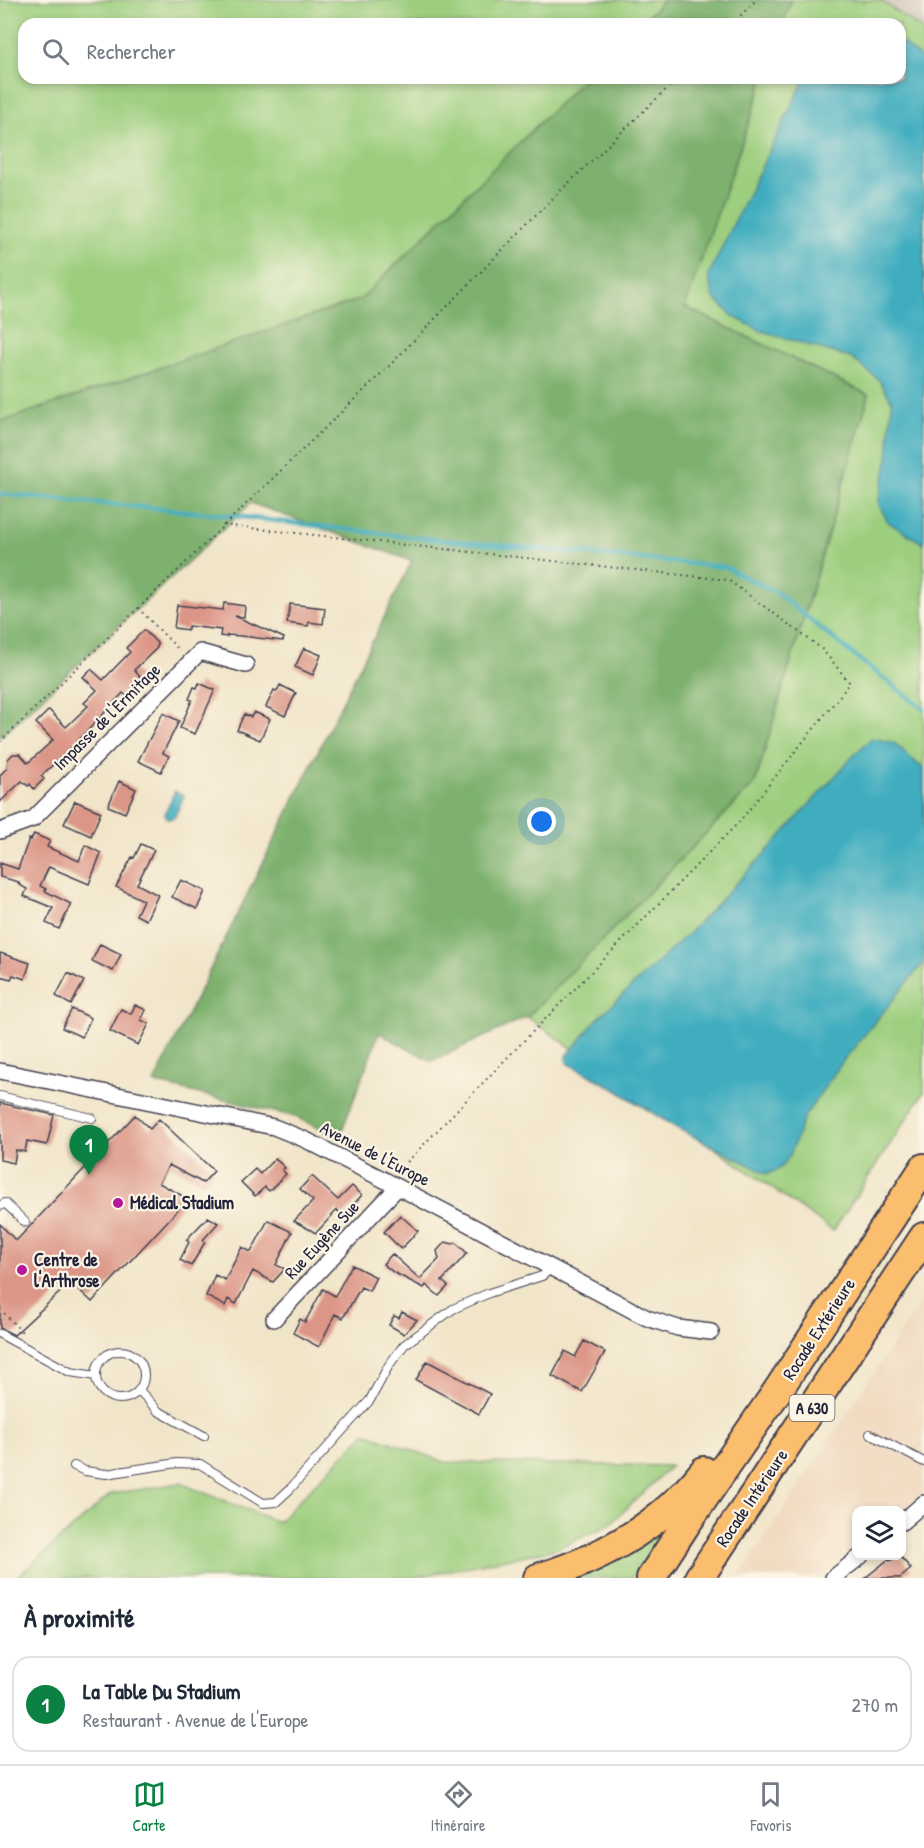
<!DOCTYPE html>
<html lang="fr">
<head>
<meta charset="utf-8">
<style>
	body { margin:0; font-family:"Patrick Hand",sans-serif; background:#f2f2f3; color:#1f2937 }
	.controls { position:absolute; right:18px; bottom:18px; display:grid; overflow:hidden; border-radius:12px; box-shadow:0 3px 9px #0003 }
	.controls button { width:54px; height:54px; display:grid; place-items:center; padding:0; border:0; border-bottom:2px solid #e0e1e3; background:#fff; color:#1f2937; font:30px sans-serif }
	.you { position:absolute; left:542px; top:822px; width:21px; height:21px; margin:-15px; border:4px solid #fff; border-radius:50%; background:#1a73e8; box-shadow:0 0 0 9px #1a73e833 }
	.badge { display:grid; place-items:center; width:39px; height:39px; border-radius:50%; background:#0b8043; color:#fff; font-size:20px; font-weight:700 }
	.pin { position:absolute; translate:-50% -50px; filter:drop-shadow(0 2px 3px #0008) }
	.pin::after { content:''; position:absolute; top:32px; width:21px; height:18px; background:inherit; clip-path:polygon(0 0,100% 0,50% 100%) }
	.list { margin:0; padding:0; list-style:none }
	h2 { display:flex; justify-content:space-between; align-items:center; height:78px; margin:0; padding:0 24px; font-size:26px }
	h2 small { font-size:20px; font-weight:400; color:#747a83 }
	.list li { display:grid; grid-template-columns:39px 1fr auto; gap:18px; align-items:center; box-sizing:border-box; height:96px; margin:0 12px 12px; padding:0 12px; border:2px solid #e0e1e3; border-radius:18px }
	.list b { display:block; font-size:22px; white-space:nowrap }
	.list p { margin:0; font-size:20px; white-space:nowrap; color:#747a83 }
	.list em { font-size:20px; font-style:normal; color:#747a83 }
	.icon { flex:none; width:33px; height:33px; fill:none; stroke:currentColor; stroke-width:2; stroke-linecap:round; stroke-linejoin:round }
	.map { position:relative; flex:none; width:924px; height:1578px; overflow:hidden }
	.search { position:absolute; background:#fff; box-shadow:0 3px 9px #0003; left:18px; right:18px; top:18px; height:66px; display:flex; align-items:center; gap:15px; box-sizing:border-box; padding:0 21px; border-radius:18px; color:#747a83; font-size:22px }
	.sheet { height:186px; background:#fff }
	nav { display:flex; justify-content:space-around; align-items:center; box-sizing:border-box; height:84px; border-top:2px solid #e0e1e3; background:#fff; font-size:16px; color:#747a83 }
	nav a { display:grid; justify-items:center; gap:3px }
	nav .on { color:#0b8043 }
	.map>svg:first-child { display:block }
</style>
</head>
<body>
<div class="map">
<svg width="924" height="1578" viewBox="0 0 924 1578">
	<rect width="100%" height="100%" fill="#fcf5e5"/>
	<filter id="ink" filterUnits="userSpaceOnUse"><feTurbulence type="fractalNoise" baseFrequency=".0167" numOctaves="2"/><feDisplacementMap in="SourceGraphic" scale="12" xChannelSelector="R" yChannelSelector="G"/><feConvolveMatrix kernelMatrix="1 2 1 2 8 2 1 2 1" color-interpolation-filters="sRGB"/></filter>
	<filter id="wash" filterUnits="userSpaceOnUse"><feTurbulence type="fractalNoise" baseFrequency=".008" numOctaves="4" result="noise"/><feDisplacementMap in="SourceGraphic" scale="24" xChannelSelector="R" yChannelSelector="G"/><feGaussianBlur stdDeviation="1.35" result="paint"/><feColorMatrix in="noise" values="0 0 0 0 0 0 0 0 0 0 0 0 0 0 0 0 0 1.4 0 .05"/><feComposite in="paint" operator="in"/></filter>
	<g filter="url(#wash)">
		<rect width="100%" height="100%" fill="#f1e5c9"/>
		<path fill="#efd6bb" d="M 924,1297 L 924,1493 L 902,1512 L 902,1510 L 856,1510 L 856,1550 L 823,1578 L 738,1578 Z"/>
		<path fill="#cdc2b9" d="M 880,0 L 924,0 L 924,31 Z"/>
		<path fill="#9cce7e" stroke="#5f785c" stroke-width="1.5" d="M 0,0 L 664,0 L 640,24 L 24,24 L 24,78 L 585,78 L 361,299 L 0,422 Z
			M 791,0 L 880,0 L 924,31 L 924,1092 L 833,1231 L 527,1017 L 755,783 L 869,395 L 685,307 L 764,78 L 900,78 L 900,24 L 783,24 Z
			M 365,1433 L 445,1462 L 671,1466 L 609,1525 L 556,1549 L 411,1578 L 16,1578 L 111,1494 L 180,1483 L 278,1522 Z
			M 672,1519 L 632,1578 L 558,1578 Z"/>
		<path fill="#7db16d" stroke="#506a54" stroke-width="1.5" d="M 664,0 L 791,0 L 783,24 L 640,24 Z
			M 585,78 L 764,78 L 685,307 L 869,395 L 755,783 L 527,1017 L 432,1061 L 379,1033 L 339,1138 L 296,1117 L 154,1083 L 412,561 L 251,503 L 0,737 L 0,422 L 361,299 Z"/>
		<path fill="#41adbf" stroke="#32687d" stroke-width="1.5" d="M 900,41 L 924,60 L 924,544 L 888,522 L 878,503 L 888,459 L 892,401 L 879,380 L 851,358 L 759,330 L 734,317 L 714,298 L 708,276 L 805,78 L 900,78 Z
			M 872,738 L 894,743 L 919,765 L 924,767 L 924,962 L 843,1061 L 804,1117 L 790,1155 L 781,1168 L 767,1174 L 675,1127 L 610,1086 L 567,1063 L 566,1057 L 600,1016 L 687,935 L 771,847 L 856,753 Z
			M 175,791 L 184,796 L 175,817 L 169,819 L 166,817 L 165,813 Z"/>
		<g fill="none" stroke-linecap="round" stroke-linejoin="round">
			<path stroke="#41adbf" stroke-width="4.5" d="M 0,494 L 227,515 L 401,536 L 725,567 L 777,593 L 856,657 L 924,709"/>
		</g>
		<g id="blocks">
			<path fill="#dc9687" d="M 224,603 L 245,606 L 244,617 L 235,616 L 284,638 L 283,641 L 241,636 L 227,635 L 227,637 L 220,636 L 221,630 L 188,626 L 188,630 L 174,628 L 177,605 L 223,610 Z
				M 290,604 L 325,608 L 323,624 L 309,622 L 308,626 L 287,623 Z
				M 144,630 L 157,643 L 157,648 L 134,670 L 144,681 L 128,697 L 123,693 L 75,744 L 41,776 L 44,779 L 34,789 L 30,784 L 28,786 L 22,781 L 0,802 L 0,775 L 7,768 L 8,759 L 13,754 L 20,754 L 28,763 L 53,740 L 36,723 L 49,710 L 66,727 L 88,706 L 84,703 L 97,690 L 83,677 L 91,669 L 103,680 L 130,652 L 126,648 Z
				M 304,648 L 321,655 L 313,675 L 295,667 Z
				M 199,683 L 215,690 L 195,734 L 180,728 L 192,700 L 189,699 L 194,687 L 197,688 Z
				M 280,685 L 296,693 L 285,716 L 266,707 L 274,690 L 277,691 Z
				M 254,712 L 270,719 L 260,740 L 237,730 L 244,714 L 251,717 Z
				M 163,713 L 179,721 L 163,753 L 169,756 L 161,772 L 138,761 Z
				M 119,781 L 136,789 L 125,813 L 108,806 Z
				M 75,801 L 101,812 L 91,836 L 64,824 Z
				M 34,834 L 50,841 L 47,847 L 79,861 L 85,845 L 101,853 L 89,884 L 49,867 L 40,886 L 46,889 L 45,891 L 71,904 L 59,929 L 46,923 L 53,908 L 24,896 L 27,889 L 18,884 L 19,882 L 0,877 L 0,863 L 18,869 L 29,839 L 31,840 Z
				M 141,844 L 154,850 L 137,884 L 158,895 L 146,920 L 136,915 L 143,900 L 116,887 L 132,857 L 134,858 Z
				M 181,880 L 205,891 L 197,909 L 172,897 Z
				M 100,944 L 121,954 L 113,971 L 92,961 Z
				M 0,953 L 30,963 L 25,979 L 13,975 L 11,979 L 0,976 Z
				M 68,973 L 84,981 L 71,1005 L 56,996 Z
				M 135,1005 L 146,1010 L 141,1020 L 149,1024 L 138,1045 L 110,1031 L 121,1009 L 131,1014 Z
				M 72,1009 L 91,1018 L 82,1037 L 62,1028 Z
				M 0,1103 L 54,1115 L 47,1145 L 27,1141 L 25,1152 L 16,1150 L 14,1163 L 0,1160 Z
				M 135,1115 L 150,1129 L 159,1119 L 214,1171 L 203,1183 L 169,1165 L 159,1183 L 188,1199 L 92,1302 L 71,1282 L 14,1335 L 0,1328 L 0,1224 L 16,1241 Z
				M 275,1158 L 285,1168 L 282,1170 L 286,1174 L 269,1191 L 265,1187 L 255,1196 L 241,1182 L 255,1169 L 260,1174 Z
				M 312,1176 L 338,1200 L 352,1186 L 362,1195 L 343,1216 L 337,1210 L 316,1233 L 294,1221 L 313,1201 L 300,1189 Z
				M 400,1215 L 418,1231 L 401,1249 L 384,1232 Z
				M 208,1217 L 218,1223 L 203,1240 L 205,1242 L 191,1266 L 180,1260 L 189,1242 L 186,1240 Z
				M 268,1220 L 292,1232 L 276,1265 L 285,1269 L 273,1282 L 253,1271 L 236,1304 L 228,1299 L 225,1306 L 206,1296 L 215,1275 L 225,1280 L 242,1247 L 251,1252 Z
				M 445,1242 L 453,1244 L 455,1242 L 467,1253 L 442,1281 L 448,1286 L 439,1296 L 426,1285 L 424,1288 L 393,1272 L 383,1264 L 392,1254 L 420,1279 L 439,1259 L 437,1251 Z
				M 352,1265 L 376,1277 L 369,1291 L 361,1287 L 343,1318 L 335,1314 L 319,1347 L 293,1333 L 300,1319 L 305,1322 L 323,1289 L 335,1296 Z
				M 402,1312 L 417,1320 L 404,1334 L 389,1325 L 394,1316 L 399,1318 Z
				M 584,1341 L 605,1352 L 582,1392 L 552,1376 L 565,1351 L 575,1357 Z
				M 427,1361 L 490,1394 L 479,1414 L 416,1380 Z
				M 898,1556 L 900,1556 L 911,1569 L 900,1578 L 865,1578 L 889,1559 L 890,1561 Z"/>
		</g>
	</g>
	<g filter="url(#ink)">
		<use href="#blocks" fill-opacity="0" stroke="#413f50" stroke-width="1.5"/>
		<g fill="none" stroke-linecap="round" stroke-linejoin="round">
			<defs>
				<path id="service" d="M 0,1096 L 92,1118
					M 0,1206 L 5,1203 L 25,1222
					M 0,1334 L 70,1372 L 96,1376
					M96 1375a24 24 0 1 1 48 0a24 24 0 1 1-48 0Z
					M 139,1390 L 158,1411 L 204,1436
					M 870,1434 L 924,1462
					M 74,1466 L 85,1471 L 106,1474 L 177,1463 L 200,1464 L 263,1503 L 276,1502 L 290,1489 L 370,1400 L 389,1365 L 404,1345 L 453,1309 L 489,1293 L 542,1276 L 552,1268"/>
				<path id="minor" d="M 0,831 L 33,819 L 200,652 L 246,665
					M 0,1071 L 274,1127 L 306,1140 L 398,1187 L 647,1318 L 678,1328 L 711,1332
					M 274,1319 L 398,1187
					M 902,1522 L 924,1503
					M 833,1578 L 861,1556"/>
				<path id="motorway" d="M 538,1578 C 603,1558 661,1526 704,1471
					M 651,1578 L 686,1524 L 778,1390 L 924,1168
					M 699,1578 L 924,1237"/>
			</defs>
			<use href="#service" stroke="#413f50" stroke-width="10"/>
			<use href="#minor" stroke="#413f50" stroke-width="18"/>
			<use href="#motorway" stroke="#413f50" stroke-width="32"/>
			<path stroke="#413f50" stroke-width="2" stroke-dasharray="1.5 4.5" stroke-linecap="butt" d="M 732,24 L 756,0
				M 223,525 L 728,580 L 821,648 L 850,683 L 740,821 L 502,1063 L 408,1161 L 403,1175
				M 138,608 L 180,651
				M 0,742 L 389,366 L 553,198 L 678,78
				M 0,1309 L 23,1333"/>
			<use href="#service" stroke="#fff" stroke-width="8"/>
			<use href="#minor" stroke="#fff" stroke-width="15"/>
			<use href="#motorway" stroke="#fbbd6e" stroke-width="28"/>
		</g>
	</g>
	<g fill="#b5179e" stroke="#fcf5e5" stroke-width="2">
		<circle cx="118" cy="1203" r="6"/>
		<circle cx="22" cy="1270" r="6"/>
	</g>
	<g text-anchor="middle" stroke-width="4.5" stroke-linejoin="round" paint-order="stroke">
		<rect fill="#fcf5e5" stroke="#63616e" stroke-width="1.5" x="789.5" y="1395" width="45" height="26" rx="4.5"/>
		<g font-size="16" font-weight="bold" fill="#22223b">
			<text x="812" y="1414">A 630</text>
		</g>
		<g font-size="18" fill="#22223b" stroke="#fcf5e5">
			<text transform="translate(107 717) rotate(-45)" y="6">Impasse de l'Ermitage</text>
			<text transform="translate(375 1154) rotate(27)" y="6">Avenue de l'Europe</text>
			<text transform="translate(322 1240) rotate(-47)" y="6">Rue Eugène Sue</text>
			<text transform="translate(819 1329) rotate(-57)" y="6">Rocade Extérieure</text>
			<text transform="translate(752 1498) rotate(-56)" y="6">Rocade Intérieure</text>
		</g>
		<g font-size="18" font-weight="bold" fill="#22223b" stroke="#fcf5e5" text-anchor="start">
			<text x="130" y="1209">Médical Stadium</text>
			<text x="34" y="1266">Centre de<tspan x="34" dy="21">l'Arthrose</tspan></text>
		</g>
	</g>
</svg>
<div class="controls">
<button><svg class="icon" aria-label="layers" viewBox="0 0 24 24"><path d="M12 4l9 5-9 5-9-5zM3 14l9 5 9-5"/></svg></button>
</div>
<div class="you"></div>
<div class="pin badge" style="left:89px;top:1175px">1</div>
<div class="search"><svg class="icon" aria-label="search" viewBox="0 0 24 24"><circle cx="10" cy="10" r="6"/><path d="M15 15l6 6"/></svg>Rechercher</div>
</div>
<section class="sheet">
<h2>À proximité<small></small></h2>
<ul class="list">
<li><span class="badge">1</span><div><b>La Table Du Stadium</b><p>Restaurant · Avenue de l'Europe</p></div><em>270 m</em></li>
</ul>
</section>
<nav>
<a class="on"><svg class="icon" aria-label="map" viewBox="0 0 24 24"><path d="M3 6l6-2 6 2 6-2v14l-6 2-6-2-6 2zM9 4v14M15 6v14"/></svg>Carte</a>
<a><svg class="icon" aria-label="directions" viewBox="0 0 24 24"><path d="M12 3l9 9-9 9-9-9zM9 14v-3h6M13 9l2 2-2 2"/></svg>Itinéraire</a>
<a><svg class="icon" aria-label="saved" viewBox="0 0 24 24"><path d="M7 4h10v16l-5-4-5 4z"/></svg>Favoris</a>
</nav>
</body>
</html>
